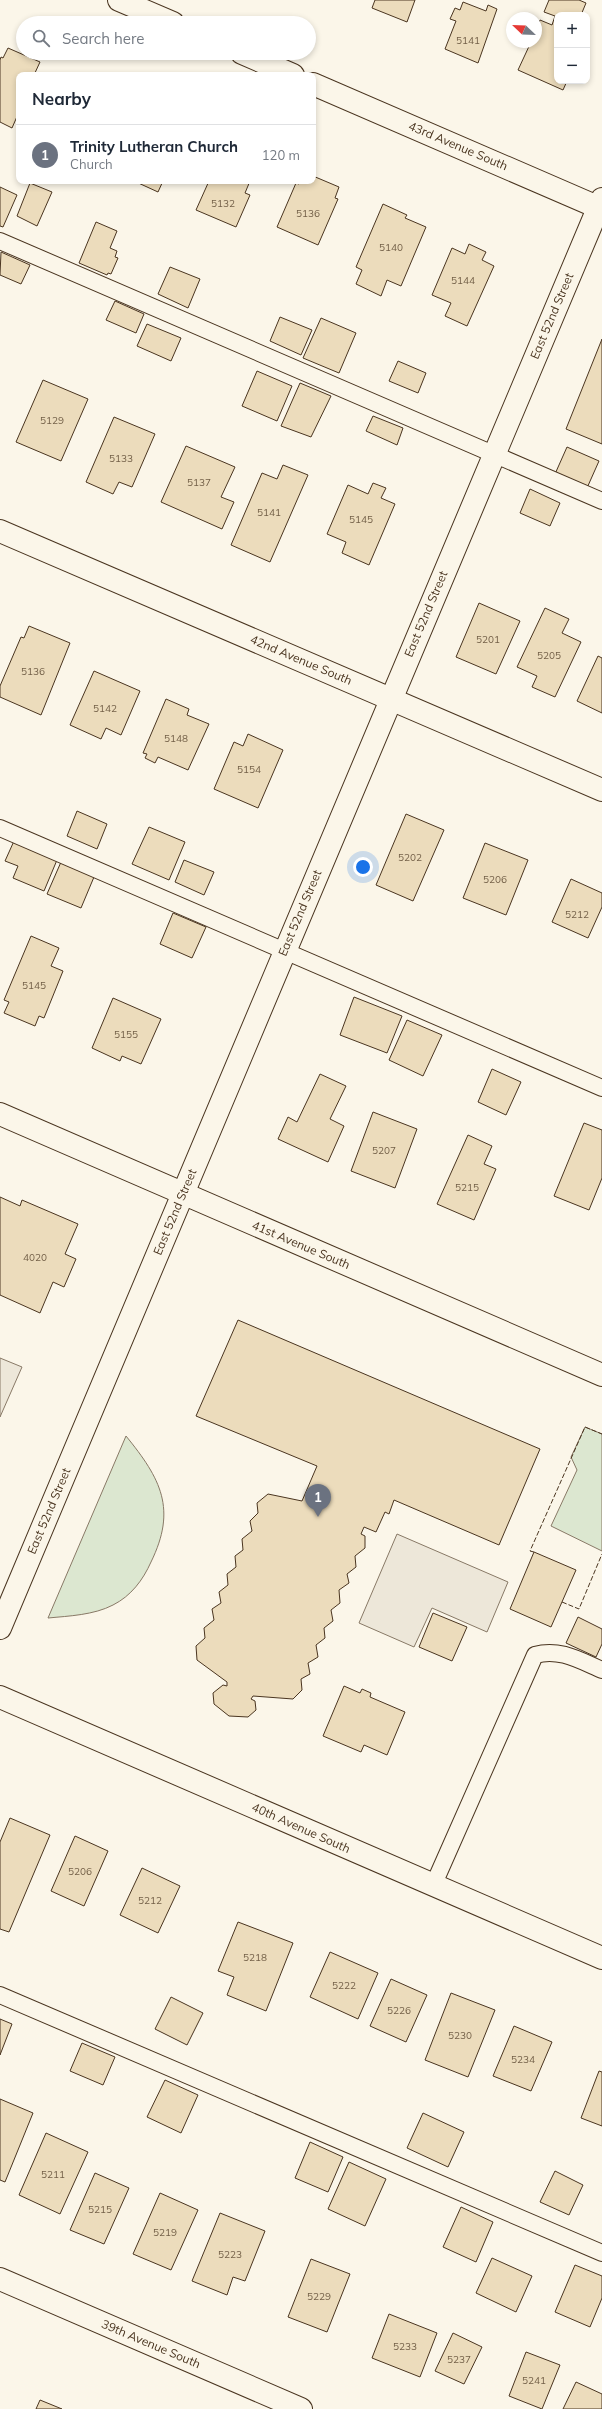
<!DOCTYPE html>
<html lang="en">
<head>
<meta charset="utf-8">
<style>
	body { margin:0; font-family:Mulish,sans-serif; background:#f2f2f3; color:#1f2937 }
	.controls { position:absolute; right:12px; top:12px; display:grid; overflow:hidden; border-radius:8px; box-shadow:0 2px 6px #0003 }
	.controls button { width:36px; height:36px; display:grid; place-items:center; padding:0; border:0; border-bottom:1px solid #e0e1e3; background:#fff; color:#1f2937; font:20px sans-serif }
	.compass { position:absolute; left:506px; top:12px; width:36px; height:36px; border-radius:50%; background:#fff; box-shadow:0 2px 6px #0003; rotate:293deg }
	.you { position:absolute; left:363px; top:867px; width:14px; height:14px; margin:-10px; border:3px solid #fff; border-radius:50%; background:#1a73e8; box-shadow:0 0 0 6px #1a73e833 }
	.badge { display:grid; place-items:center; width:26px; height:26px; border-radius:50%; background:#c62828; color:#fff; font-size:13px; font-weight:700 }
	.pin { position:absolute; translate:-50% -33px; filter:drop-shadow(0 1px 2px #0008) }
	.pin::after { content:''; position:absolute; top:21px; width:14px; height:12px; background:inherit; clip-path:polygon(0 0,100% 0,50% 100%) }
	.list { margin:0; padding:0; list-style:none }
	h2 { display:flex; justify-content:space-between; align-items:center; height:52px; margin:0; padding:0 16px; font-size:17px }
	h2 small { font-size:13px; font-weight:400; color:#747a83 }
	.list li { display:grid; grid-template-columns:26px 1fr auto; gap:12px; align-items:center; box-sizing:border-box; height:60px; padding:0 16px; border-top:1px solid #e0e1e3 }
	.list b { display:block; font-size:15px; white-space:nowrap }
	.list p { margin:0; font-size:13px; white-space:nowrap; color:#747a83 }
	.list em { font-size:13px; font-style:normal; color:#747a83 }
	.icon { flex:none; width:22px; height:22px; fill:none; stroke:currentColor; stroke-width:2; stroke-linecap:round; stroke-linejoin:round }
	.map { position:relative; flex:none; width:602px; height:2409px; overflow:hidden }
	.search { position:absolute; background:#fff; box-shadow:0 2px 6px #0003; left:16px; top:16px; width:300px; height:44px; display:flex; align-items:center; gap:10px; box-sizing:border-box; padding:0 14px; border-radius:22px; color:#747a83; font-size:15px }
	.panel { position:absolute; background:#fff; box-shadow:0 2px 6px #0003; left:16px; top:72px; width:300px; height:112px; border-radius:8px }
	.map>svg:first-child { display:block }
</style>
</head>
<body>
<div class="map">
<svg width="602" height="2409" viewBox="0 0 602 2409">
	<rect width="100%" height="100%" fill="#fbf6e9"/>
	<path fill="#dce7d0" stroke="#887966" d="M 585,1427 L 602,1434 L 602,1551 L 551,1526 L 577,1470 L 571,1457 Z
		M 126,1436 C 161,1479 177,1509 151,1562 C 143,1580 131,1596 113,1605 C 94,1615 69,1616 48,1618 Z"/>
	<path fill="#ede7d9" stroke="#887966" d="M 0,1358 L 22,1367 L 0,1417 Z
		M 397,1534 L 508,1582 L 487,1632 L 432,1608 L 414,1647 L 359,1623 Z"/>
	<path fill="#ecdcbc" stroke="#4a3520" d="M 375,0 L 415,0 L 407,22 L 372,8 Z
		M 549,0 L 579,0 L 586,3 L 581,15 L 557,15 L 557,81 L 567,81 L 563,90 L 518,70 L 531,42 L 536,42 L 536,30 L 540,20 L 552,25 L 555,16 L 544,12 Z
		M 463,2 L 486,11 L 488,5 L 497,9 L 478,63 L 445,49 L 456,21 L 450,19 L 455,8 L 460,10 Z
		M 8,48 L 40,62 L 34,75 L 19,75 L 19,112 L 12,128 L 0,122 L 0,60 L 1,57 L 3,58 Z
		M 313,176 L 339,187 L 335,198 L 338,199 L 318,245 L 277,227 L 296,183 L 299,184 L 301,181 L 313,181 Z
		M 134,181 L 163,181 L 158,192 Z
		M 209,181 L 250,181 L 245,193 L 250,195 L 236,227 L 196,210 Z
		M 30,183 L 52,192 L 37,226 L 17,216 Z
		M 0,187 L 17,195 L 3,227 L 0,226 Z
		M 383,204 L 407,215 L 405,218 L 426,227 L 401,286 L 387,280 L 381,296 L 356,284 L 362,270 L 356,267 Z
		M 96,222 L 117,231 L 110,248 L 117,251 L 115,257 L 118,258 L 111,274 L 108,273 L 107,275 L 79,263 Z
		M 469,244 L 486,252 L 482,260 L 494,266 L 467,326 L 445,316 L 451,303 L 432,295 L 452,248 L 465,254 Z
		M 1,252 L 30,265 L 21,284 L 0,275 Z
		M 170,267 L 200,279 L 188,308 L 158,294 Z
		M 115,301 L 144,314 L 136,333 L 106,320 Z
		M 280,317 L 312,330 L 301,355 L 270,341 Z
		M 321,318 L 356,333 L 339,373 L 303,358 Z
		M 147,324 L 181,338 L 171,361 L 137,346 Z
		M 602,339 L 602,444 L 566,429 Z
		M 398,361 L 426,373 L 418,393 L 389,381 Z
		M 257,371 L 292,386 L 277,421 L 242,406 Z
		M 43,380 L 88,399 L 61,461 L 16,442 Z
		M 300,383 L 331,396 L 311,437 L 281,426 Z
		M 373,416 L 403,428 L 397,445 L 366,431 Z
		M 114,417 L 155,434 L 132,487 L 119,482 L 113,494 L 86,482 Z
		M 186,446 L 235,467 L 221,497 L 234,502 L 222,529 L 161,502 Z
		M 567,447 L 599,461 L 587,488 L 555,474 Z
		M 283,465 L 308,475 L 270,562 L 231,545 L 262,473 L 277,479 Z
		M 373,483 L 386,488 L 381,498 L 395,504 L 369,565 L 342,553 L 346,542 L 327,534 L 348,485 L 368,494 Z
		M 530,489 L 560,503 L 550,526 L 520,513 Z
		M 479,603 L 520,621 L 496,674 L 456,657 Z
		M 545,608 L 569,619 L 562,633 L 581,642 L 555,697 L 532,687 L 537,676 L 517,667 Z
		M 29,626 L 70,643 L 41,715 L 0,697 L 0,686 L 21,637 L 24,638 Z
		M 598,656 L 602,658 L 602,713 L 577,701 Z
		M 94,671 L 140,691 L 121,735 L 106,728 L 101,739 L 70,725 Z
		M 166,699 L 189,709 L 187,715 L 209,724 L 188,770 L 158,757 L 155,763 L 145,758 L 147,754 L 143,753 Z
		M 248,734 L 283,750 L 258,808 L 214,789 L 234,742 L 243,746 Z
		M 77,811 L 107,824 L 97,849 L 67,836 Z
		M 406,814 L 444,830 L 413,901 L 376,885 Z
		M 149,827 L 185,842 L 169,880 L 132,864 Z
		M 14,841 L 57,860 L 44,891 L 13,878 L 18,866 L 5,861 Z
		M 485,843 L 528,860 L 506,915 L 463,898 Z
		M 184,860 L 214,872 L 204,895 L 175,882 Z
		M 61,862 L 94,877 L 81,908 L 47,894 Z
		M 571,879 L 602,893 L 602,907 L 588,938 L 552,922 Z
		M 173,913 L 206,927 L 192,958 L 160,944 Z
		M 31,936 L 59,948 L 51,966 L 63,971 L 44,1018 L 39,1016 L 35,1026 L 4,1013 L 9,1002 L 4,1000 Z
		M 354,997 L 402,1016 L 387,1053 L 340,1035 Z
		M 113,998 L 161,1019 L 141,1064 L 122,1056 L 120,1061 L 92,1048 Z
		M 407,1020 L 442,1035 L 423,1076 L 389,1060 Z
		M 492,1069 L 521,1082 L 506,1115 L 478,1102 Z
		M 320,1074 L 346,1086 L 330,1119 L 344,1126 L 328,1162 L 278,1139 L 288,1117 L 297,1122 Z
		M 373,1112 L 417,1129 L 395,1188 L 351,1171 Z
		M 584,1123 L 602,1130 L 602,1178 L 589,1210 L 554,1196 Z
		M 468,1135 L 492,1146 L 484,1164 L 496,1169 L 474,1220 L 437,1204 Z
		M 0,1197 L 20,1206 L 22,1200 L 78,1224 L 65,1254 L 76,1259 L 64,1287 L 53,1282 L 40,1313 L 0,1295 Z
		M 238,1320 L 540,1449 L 499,1545 L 394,1500 L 389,1514 L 385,1512 L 376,1532 L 364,1527 L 361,1534 L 365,1536 L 365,1548 L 355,1556 L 356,1567 L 347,1574 L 349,1583 L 339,1590 L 340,1603 L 331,1610 L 333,1621 L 324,1628 L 325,1638 L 316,1645 L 318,1657 L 308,1663 L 310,1674 L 301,1679 L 302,1690 L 293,1699 L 253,1696 L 251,1699 L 255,1701 L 256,1710 L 248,1717 L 229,1716 L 214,1704 L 213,1693 L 223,1685 L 227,1686 L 227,1682 L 197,1660 L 196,1646 L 205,1638 L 204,1628 L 214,1620 L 212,1609 L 221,1603 L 219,1592 L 228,1585 L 227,1574 L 236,1567 L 235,1556 L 243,1550 L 242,1539 L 252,1531 L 250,1521 L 258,1513 L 257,1503 L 268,1494 L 302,1501 L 317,1466 L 196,1416 Z
		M 534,1552 L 576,1570 L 551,1627 L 510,1609 Z
		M 433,1613 L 467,1627 L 452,1661 L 419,1647 Z
		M 578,1617 L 602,1629 L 602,1644 L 596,1657 L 566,1643 Z
		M 344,1686 L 360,1693 L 362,1689 L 371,1693 L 370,1697 L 405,1712 L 387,1755 L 364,1745 L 361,1752 L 323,1736 Z
		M 10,1818 L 50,1835 L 9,1932 L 0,1929 L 0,1842 Z
		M 75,1836 L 108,1851 L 84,1906 L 51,1891 Z
		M 142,1868 L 180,1886 L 158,1933 L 120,1915 Z
		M 238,1922 L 293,1943 L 266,2011 L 227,1995 L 234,1977 L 218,1971 Z
		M 330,1952 L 378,1973 L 358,2019 L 310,1997 Z
		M 391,1979 L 427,1995 L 406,2042 L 370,2026 Z
		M 451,1993 L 495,2010 L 468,2077 L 425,2060 Z
		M 171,1997 L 203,2013 L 187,2045 L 155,2029 Z
		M 0,2019 L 12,2024 L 0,2055 Z
		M 514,2026 L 552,2042 L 531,2091 L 493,2076 Z
		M 82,2043 L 115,2057 L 103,2085 L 70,2071 Z
		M 599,2071 L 602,2072 L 602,2126 L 581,2118 Z
		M 165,2080 L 198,2095 L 181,2133 L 147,2117 Z
		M 0,2099 L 33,2113 L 5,2182 L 0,2180 Z
		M 423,2113 L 464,2132 L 448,2167 L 407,2148 Z
		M 46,2133 L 88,2152 L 60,2214 L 19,2195 Z
		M 310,2142 L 343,2157 L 328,2192 L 295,2178 Z
		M 349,2162 L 386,2179 L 365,2226 L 328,2209 Z
		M 555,2171 L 583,2185 L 569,2215 L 540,2202 Z
		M 95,2173 L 129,2188 L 104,2244 L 70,2230 Z
		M 160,2193 L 198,2210 L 171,2270 L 133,2254 Z
		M 461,2207 L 493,2222 L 476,2262 L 443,2247 Z
		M 220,2213 L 265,2231 L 245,2281 L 233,2277 L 227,2295 L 192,2281 Z
		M 492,2258 L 532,2276 L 516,2312 L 476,2293 Z
		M 311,2259 L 350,2274 L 327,2332 L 288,2317 Z
		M 575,2265 L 602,2276 L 602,2298 L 590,2327 L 555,2312 Z
		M 389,2314 L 437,2333 L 420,2377 L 372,2358 Z
		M 453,2333 L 482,2347 L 464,2384 L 435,2371 Z
		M 526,2352 L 560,2365 L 542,2409 L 509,2396 Z
		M 576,2382 L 602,2394 L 602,2409 L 563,2409 Z
		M 40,2400 L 62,2409 L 36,2409 Z"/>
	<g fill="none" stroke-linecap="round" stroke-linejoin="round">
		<defs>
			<path id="service" d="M 0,241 L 602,501
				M 0,828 L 602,1088
				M 433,1886 L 535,1655 C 559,1648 579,1660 602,1670
				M 0,1995 L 602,2253"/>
			<path id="minor" d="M 119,0 L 173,23
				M 242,53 L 293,75
				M 313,84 L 602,209
				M 0,1114 L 602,1375
				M 0,1628 L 602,199
				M 0,1697 L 602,1958
				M 0,2279 L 301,2409"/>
			<path id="tertiary" d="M 0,531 L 602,790"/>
		</defs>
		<use href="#service" stroke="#4a3520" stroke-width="18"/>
		<use href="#minor" stroke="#4a3520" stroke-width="24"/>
		<use href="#tertiary" stroke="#4a3520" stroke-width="24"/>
		<use href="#service" stroke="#fbf6e9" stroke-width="16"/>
		<use href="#minor" stroke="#fbf6e9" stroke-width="22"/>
		<use href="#tertiary" stroke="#fbf6e9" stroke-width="22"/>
		<path stroke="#4a3520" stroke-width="1" stroke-dasharray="5 2" stroke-linecap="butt" d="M 534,1552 L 530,1551 L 585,1427 L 602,1434
			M 562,1602 L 579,1609 L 602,1554"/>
	</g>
	<g text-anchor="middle" stroke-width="3" stroke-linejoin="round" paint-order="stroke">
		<g font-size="10" fill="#725f47">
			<text x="468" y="44">5141</text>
			<text x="223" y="207">5132</text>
			<text x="308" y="217">5136</text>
			<text x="391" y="251">5140</text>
			<text x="463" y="284">5144</text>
			<text x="52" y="424">5129</text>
			<text x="121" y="462">5133</text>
			<text x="199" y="486">5137</text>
			<text x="269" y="516">5141</text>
			<text x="361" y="523">5145</text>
			<text x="488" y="643">5201</text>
			<text x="549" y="659">5205</text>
			<text x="33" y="675">5136</text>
			<text x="105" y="712">5142</text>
			<text x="176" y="742">5148</text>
			<text x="249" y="773">5154</text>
			<text x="410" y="861">5202</text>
			<text x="495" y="883">5206</text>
			<text x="577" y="918">5212</text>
			<text x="34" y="989">5145</text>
			<text x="126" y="1038">5155</text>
			<text x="384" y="1154">5207</text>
			<text x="467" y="1191">5215</text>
			<text x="35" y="1261">4020</text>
			<text x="80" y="1875">5206</text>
			<text x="150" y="1904">5212</text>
			<text x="255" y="1961">5218</text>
			<text x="344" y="1989">5222</text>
			<text x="399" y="2014">5226</text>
			<text x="460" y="2039">5230</text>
			<text x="523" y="2063">5234</text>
			<text x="53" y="2178">5211</text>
			<text x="100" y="2213">5215</text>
			<text x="165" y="2236">5219</text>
			<text x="230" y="2258">5223</text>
			<text x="319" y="2300">5229</text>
			<text x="405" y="2350">5233</text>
			<text x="459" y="2363">5237</text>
			<text x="534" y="2384">5241</text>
		</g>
		<g font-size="12" fill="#4a3520" stroke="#fbf6e9">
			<text transform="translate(458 146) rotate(23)" y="4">43rd Avenue South</text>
			<text transform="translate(552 316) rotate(-67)" y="4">East 52nd Street</text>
			<text transform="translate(426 614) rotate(-67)" y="4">East 52nd Street</text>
			<text transform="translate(301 660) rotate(23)" y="4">42nd Avenue South</text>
			<text transform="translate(300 913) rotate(-67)" y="4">East 52nd Street</text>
			<text transform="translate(175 1212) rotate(-67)" y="4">East 52nd Street</text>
			<text transform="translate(301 1245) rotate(23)" y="4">41st Avenue South</text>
			<text transform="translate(49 1511) rotate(-67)" y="4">East 52nd Street</text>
			<text transform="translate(301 1828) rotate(24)" y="4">40th Avenue South</text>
			<text transform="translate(151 2344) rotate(23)" y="4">39th Avenue South</text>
		</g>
	</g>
</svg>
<div class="controls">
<button>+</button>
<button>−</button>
</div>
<svg class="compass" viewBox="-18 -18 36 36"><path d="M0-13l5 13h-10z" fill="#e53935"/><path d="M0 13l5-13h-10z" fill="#747a83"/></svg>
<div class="you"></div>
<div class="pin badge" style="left:318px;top:1517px;background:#6b7280">1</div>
<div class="search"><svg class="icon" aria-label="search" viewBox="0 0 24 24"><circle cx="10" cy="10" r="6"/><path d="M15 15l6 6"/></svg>Search here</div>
<section class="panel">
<h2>Nearby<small></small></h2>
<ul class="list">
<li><span class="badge" style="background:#6b7280">1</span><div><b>Trinity Lutheran Church</b><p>Church</p></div><em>120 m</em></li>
</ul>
</section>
</div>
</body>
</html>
